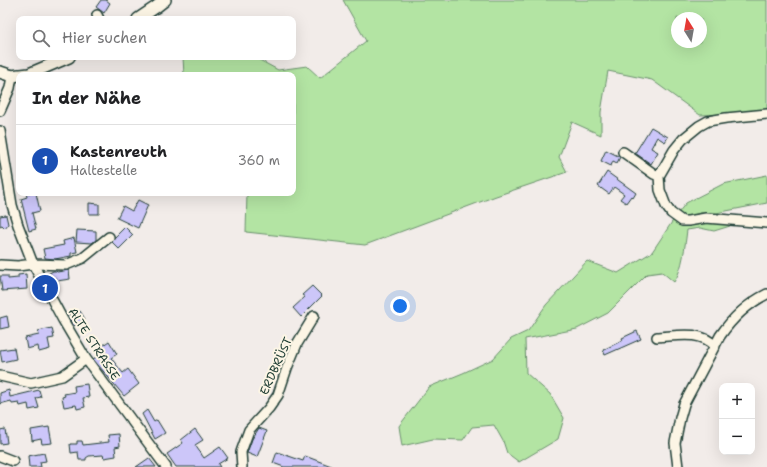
<!DOCTYPE html>
<html lang="de">
<head>
<meta charset="utf-8">
<style>
	body { margin:0; font-family:"Shantell Sans",sans-serif; background:#f2f2f2; color:#202124 }
	.controls { position:absolute; right:12px; bottom:12px; display:grid; overflow:hidden; border-radius:8px; box-shadow:0 4px 16px #0002 }
	.controls button { width:36px; height:36px; display:grid; place-items:center; padding:0; border:0; border-bottom:1px solid #e0e0e0; background:#fff; color:#202124; font:20px sans-serif }
	.compass { position:absolute; left:671px; top:12px; width:36px; height:36px; border-radius:50%; background:#fff; box-shadow:0 4px 16px #0002; rotate:349deg }
	.you { position:absolute; left:400px; top:306px; width:14px; height:14px; margin:-10px; border:3px solid #fff; border-radius:50%; background:#1a73e8; box-shadow:0 0 0 6px #1a73e833 }
	.badge { display:grid; place-items:center; width:26px; height:26px; border-radius:50%; background:#7c3aed; color:#fff; font-size:13px; font-weight:700 }
	.pin { position:absolute; translate:-50% -50%; border:2px solid #fff; box-shadow:0 1px 4px #0006 }
	.list { margin:0; padding:0; list-style:none }
	h2 { display:flex; justify-content:space-between; align-items:center; height:52px; margin:0; padding:0 16px; font-size:17px }
	h2 small { font-size:13px; font-weight:400; color:#757577 }
	.list li { display:grid; grid-template-columns:26px 1fr auto; gap:12px; align-items:center; box-sizing:border-box; height:72px; padding:0 16px; border-top:1px solid #e0e0e0 }
	.list b { display:block; font-size:15px; white-space:nowrap }
	.list p { margin:0; font-size:13px; white-space:nowrap; color:#757577 }
	.list em { font-size:13px; font-style:normal; color:#757577 }
	.icon { flex:none; width:22px; height:22px; fill:none; stroke:currentColor; stroke-width:2; stroke-linecap:round; stroke-linejoin:round }
	.map { position:relative; flex:none; width:767px; height:467px; overflow:hidden }
	.search { position:absolute; background:#fff; box-shadow:0 4px 16px #0002; left:16px; top:16px; width:280px; height:44px; display:flex; align-items:center; gap:10px; box-sizing:border-box; padding:0 14px; border-radius:8px; color:#757577; font-size:15px }
	.panel { position:absolute; background:#fff; box-shadow:0 4px 16px #0002; left:16px; top:72px; width:280px; height:124px; border-radius:8px }
	.map>svg:first-child { display:block }
</style>
</head>
<body>
<div class="map">
<svg width="767" height="467" viewBox="0 0 767 467">
	<rect width="100%" height="100%" fill="#f2ece9"/>
	<filter id="ink" filterUnits="userSpaceOnUse"><feTurbulence type="fractalNoise" baseFrequency=".025" numOctaves="2"/><feDisplacementMap in="SourceGraphic" scale="8" xChannelSelector="R" yChannelSelector="G"/><feConvolveMatrix kernelMatrix="1 2 1 2 8 2 1 2 1" color-interpolation-filters="sRGB"/></filter>
	<g filter="url(#ink)">
		<path fill="#b3e4a3" stroke="#69906c" fill-rule="evenodd" d="M 343,0 L 767,0 L 767,111 L 732,114 L 700,115 L 652,80 L 608,71 L 601,112 L 601,135 L 572,122 L 559,157 L 567,172 L 496,196 L 365,245 L 246,232 L 247,193 L 293,193 L 293,75 L 184,75 L 183,57 L 254,57 L 278,70 L 307,66 L 320,78 L 366,41 ZM 677,18 L 701,18 L 701,42 L 677,42 Z
			M 767,175 L 767,203 L 716,213 L 700,213 L 687,217 L 678,213 L 686,203 L 723,184 Z
			M 674,219 L 731,222 L 730,226 L 714,231 L 700,228 L 687,230 C 685,245 683,269 674,282 L 662,272 L 647,274 L 608,313 L 577,329 L 525,339 L 526,373 L 550,394 L 564,418 L 558,439 L 519,462 L 507,453 L 503,441 L 494,425 L 472,427 L 463,440 L 433,439 L 402,446 L 399,426 L 429,387 L 463,373 L 493,359 L 511,339 L 528,331 L 546,305 L 587,261 L 618,273 L 652,252 Z"/>
		<path fill="#ccc6f9" stroke="#1f3d34" d="M 101,0 L 106,0 L 110,3 L 104,13 L 96,7 Z
			M 651,127 L 668,137 L 665,142 L 657,137 L 651,148 L 658,152 L 651,164 L 635,153 Z
			M 606,150 L 620,157 L 617,163 L 613,161 L 611,166 L 601,161 Z
			M 607,172 L 636,193 L 633,198 L 631,196 L 626,203 L 620,199 L 624,194 L 614,187 L 609,194 L 598,186 Z
			M 26,193 L 36,193 L 40,211 L 32,213 L 36,229 L 29,231 L 21,199 L 27,197 Z
			M 138,200 L 148,205 L 138,228 L 117,218 L 123,206 L 132,211 Z
			M 89,203 L 99,204 L 99,214 L 89,214 Z
			M 6,215 L 8,224 L 5,228 L 2,225 L 0,226 L 0,216 Z
			M 125,227 L 133,235 L 119,249 L 112,242 L 115,237 Z
			M 77,230 L 96,231 L 96,240 L 92,243 L 76,242 Z
			M 74,238 L 77,252 L 71,253 L 71,256 L 55,259 L 45,258 L 43,249 L 64,245 L 63,241 Z
			M 69,270 L 70,279 L 57,281 L 56,278 L 50,281 L 46,275 L 53,271 L 56,271 L 57,272 Z
			M 26,274 L 27,289 L 2,291 L 0,276 L 8,276 L 8,279 L 18,278 L 18,275 Z
			M 312,286 L 322,296 L 301,317 L 293,308 L 305,297 L 302,295 Z
			M 75,310 L 77,313 L 80,311 L 85,319 L 74,326 L 69,318 L 71,317 L 69,314 Z
			M 7,316 L 9,327 L 0,329 L 0,318 Z
			M 52,328 L 54,338 L 48,339 L 50,349 L 39,352 L 38,346 L 27,349 L 25,338 L 39,335 L 38,331 Z
			M 637,331 L 641,339 L 605,355 L 603,350 L 623,340 L 622,338 Z
			M 109,341 L 117,354 L 111,358 L 123,373 L 128,369 L 139,384 L 124,396 L 93,359 L 100,355 L 96,350 Z
			M 14,348 L 16,359 L 2,362 L 0,350 Z
			M 87,384 L 89,397 L 83,398 L 85,407 L 77,409 L 76,405 L 64,407 L 62,397 L 65,396 L 64,394 L 75,392 L 74,386 Z
			M 9,390 L 10,397 L 39,390 L 41,397 L 36,398 L 39,408 L 29,410 L 28,404 L 20,406 L 19,403 L 12,404 L 11,401 L 0,404 L 0,393 Z
			M 147,410 L 154,422 L 157,420 L 165,433 L 155,439 L 142,414 Z
			M 49,427 L 52,443 L 42,444 L 41,439 L 32,441 L 31,430 Z
			M 259,428 L 267,431 L 257,457 L 247,453 L 252,439 Z
			M 5,429 L 7,443 L 0,444 L 0,430 Z
			M 195,429 L 203,440 L 195,445 L 204,458 L 220,447 L 228,458 L 218,464 L 220,467 L 176,467 L 167,454 L 183,443 L 181,440 Z
			M 119,434 L 120,446 L 115,447 L 116,456 L 104,458 L 103,455 L 89,456 L 86,458 L 86,460 L 79,460 L 78,452 L 71,453 L 70,444 L 77,444 L 77,441 L 82,441 L 83,445 L 109,442 L 108,435 Z
			M 277,452 L 303,461 L 305,456 L 334,467 L 284,467 L 273,463 Z
			M 44,453 L 46,461 L 40,462 L 41,467 L 29,467 L 28,456 Z
			M 149,458 L 156,467 L 136,467 Z"/>
		<g fill="none" stroke-linecap="round" stroke-linejoin="round">
			<defs>
				<path id="minor" d="M 97,15 L 99,19
					M 0,111 L 10,88 L 12,76
					M 767,114 L 726,118 L 708,121 L 699,126 L 683,139 L 674,150 L 659,176 L 660,190 L 666,206 L 671,213 L 682,221 L 688,221 L 706,218 L 767,223
					M 0,131 L 12,205 L 18,225 L 33,264 L 63,320 L 86,359 L 166,467
					M 623,152 L 654,174 L 659,176
					M 0,265 L 18,266 L 33,264 L 66,265 L 83,258 L 109,237
					M 657,337 C 677,336 700,330 715,346
					M 0,376 L 31,383 L 62,376 L 86,359
					M 0,456 L 13,461
					M 242,467 L 241,452 L 249,430 L 269,408 L 278,395 L 287,368 L 297,344 L 314,316
					M 678,467 L 675,443 L 680,418 L 684,404 L 720,336 C 733,317 747,304 767,294"/>
				<path id="major" d="M 138,19 L 156,7 L 165,0
					M 0,72 L 12,76 L 19,75
					M 21,75 L 29,74 L 69,57"/>
			</defs>
			<use href="#minor" stroke="#1f3d34" stroke-width="12"/>
			<use href="#major" stroke="#1f3d34" stroke-width="14"/>
			<use href="#minor" stroke="#fcf5e5" stroke-width="9"/>
			<use href="#major" stroke="#fcf5e5" stroke-width="11"/>
		</g>
	</g>
	<g text-anchor="middle" stroke-width="4" stroke-linejoin="round" paint-order="stroke">
		<g font-size="12" fill="#1f3d34" stroke="#fcf5e5">
			<text transform="translate(94 344) rotate(57)" y="4">ALTE STRASSE</text>
			<text transform="translate(276 366) rotate(-66)" y="4">ERDBRÜST</text>
		</g>
	</g>
</svg>
<div class="controls">
<button>+</button>
<button>−</button>
</div>
<svg class="compass" viewBox="-18 -18 36 36"><path d="M0-13l5 13h-10z" fill="#e53935"/><path d="M0 13l5-13h-10z" fill="#757577"/></svg>
<div class="you"></div>
<div class="pin badge" style="left:45px;top:288px;background:#1a4fb4">1</div>
<div class="search"><svg class="icon" aria-label="search" viewBox="0 0 24 24"><circle cx="10" cy="10" r="6"/><path d="M15 15l6 6"/></svg>Hier suchen</div>
<section class="panel">
<h2>In der Nähe<small></small></h2>
<ul class="list">
<li><span class="badge" style="background:#1a4fb4">1</span><div><b>Kastenreuth</b><p>Haltestelle</p></div><em>360 m</em></li>
</ul>
</section>
</div>
</body>
</html>
